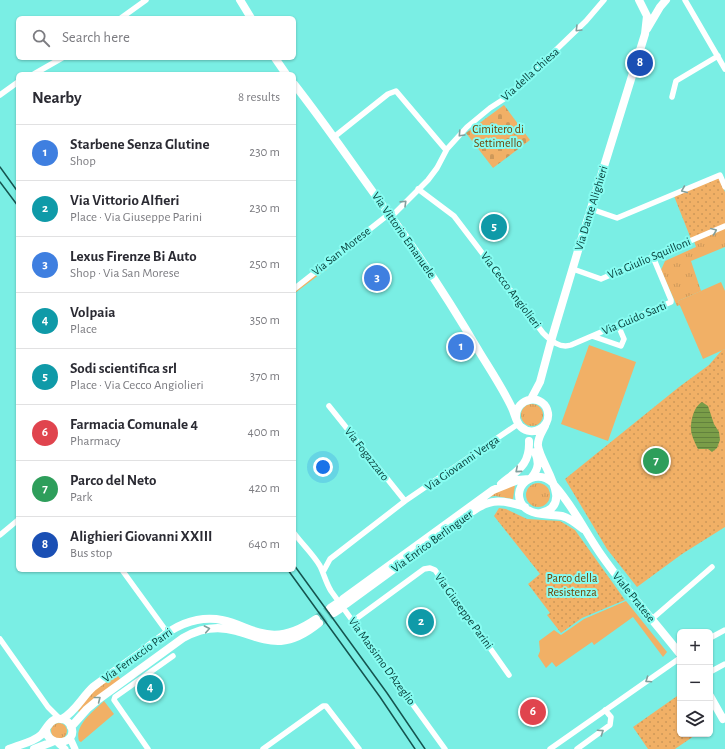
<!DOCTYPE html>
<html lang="en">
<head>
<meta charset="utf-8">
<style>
	body { margin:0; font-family:"Alegreya Sans",sans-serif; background:#f7f7f7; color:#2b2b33 }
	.controls { position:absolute; right:12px; bottom:12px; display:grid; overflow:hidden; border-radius:6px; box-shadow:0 1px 3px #0004 }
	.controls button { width:36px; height:36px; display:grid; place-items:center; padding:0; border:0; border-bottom:1px solid #e1e1e2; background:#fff; color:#2b2b33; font:20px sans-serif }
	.you { position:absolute; left:323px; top:467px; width:14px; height:14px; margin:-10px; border:3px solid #fff; border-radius:50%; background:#1a73e8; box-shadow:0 0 0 6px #1a73e833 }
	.badge { display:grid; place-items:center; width:26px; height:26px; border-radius:50%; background:#b01e4f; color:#fff; font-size:13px; font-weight:700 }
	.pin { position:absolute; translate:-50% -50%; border:2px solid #fff; box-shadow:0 1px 4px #0006 }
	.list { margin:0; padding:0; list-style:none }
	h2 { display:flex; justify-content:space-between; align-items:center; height:52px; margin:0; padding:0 16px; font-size:17px }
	h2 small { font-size:13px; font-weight:400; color:#7c7c81 }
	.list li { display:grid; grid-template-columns:26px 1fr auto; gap:12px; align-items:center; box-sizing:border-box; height:56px; padding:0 16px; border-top:1px solid #e1e1e2 }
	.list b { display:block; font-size:15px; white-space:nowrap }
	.list p { margin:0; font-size:13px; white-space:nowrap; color:#7c7c81 }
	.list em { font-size:13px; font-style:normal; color:#7c7c81 }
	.icon { flex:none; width:22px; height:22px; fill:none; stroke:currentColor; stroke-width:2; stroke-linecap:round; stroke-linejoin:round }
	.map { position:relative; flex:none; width:725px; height:749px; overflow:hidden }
	.search { position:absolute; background:#fff; box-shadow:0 1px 3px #0004; left:16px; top:16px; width:280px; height:44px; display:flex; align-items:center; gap:10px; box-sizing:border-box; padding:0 14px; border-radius:6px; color:#7c7c81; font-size:15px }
	.panel { position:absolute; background:#fff; box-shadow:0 1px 3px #0004; left:16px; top:72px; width:280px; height:500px; border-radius:6px }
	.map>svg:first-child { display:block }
</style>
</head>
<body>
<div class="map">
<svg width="725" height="749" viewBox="0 0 725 749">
	<defs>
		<pattern id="grass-tufts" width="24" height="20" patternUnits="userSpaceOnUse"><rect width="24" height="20" fill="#f1b066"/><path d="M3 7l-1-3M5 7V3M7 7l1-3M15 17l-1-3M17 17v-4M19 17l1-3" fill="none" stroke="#cd9859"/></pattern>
		<pattern id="cemetery-stones" width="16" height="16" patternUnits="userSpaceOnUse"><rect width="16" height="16" fill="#f1b066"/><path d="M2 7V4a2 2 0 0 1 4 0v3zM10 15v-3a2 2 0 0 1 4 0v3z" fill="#cd9859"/></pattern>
		<pattern id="park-dots" width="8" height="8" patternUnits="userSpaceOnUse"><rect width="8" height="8" fill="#f1b066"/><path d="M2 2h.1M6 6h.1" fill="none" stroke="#cd9859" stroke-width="1.8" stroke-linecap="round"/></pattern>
		<pattern id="water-rules" width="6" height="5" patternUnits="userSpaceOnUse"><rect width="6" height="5" fill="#7a9d48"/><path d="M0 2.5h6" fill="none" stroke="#62813d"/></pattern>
	</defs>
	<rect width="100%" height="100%" fill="#7aeee4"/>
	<path fill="url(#grass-tufts)" d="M 725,228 L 725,247 L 691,261 L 701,291 L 678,301 L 680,305 L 677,306 L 661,270 L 665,261 L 696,247 L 694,241 Z
		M 324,268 L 327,268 L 326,271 L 324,271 L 295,293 L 294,297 L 294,292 Z
		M521 415a11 11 0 1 1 22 0a11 11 0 1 1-22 0Z
		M526 495a12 12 0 1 1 24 0a12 12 0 1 1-24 0Z
		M 515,485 L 513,499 L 495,496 L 489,497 L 488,495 Z
		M 116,673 L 121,680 L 80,713 L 78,711 L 92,691 Z
		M51 731a8 8 0 1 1 16 0a8 8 0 1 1-16 0Z"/>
	<path fill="url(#cemetery-stones)" d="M 504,105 L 530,140 L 493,168 L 466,133 Z"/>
	<path fill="url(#park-dots)" d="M 719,178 L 725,192 L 725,224 L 691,239 L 674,196 Z
		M 725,349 L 725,527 L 682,554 L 637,587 L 607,549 L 565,479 L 679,387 L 709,365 L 722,350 Z
		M 499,508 L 506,509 L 527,519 L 560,521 L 575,530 L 625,600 L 582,618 L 561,633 L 547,615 L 550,613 L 528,584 L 540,574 L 494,516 Z
		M 680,694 L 680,734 L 697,734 L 675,749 L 648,749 L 633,727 Z"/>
	<path fill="#f1b066" d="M 721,282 L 725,291 L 725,349 L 703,359 L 678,301 Z
		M 589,345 L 636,362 L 608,441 L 561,424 Z
		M 626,601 L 667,652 L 663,657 L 633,617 L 594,645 L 592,642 L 556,667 L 552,662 L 546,668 L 538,656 L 540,651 L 539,641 L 554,630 L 561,635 L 584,619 Z
		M 104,701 L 114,714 L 81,742 L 79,741 C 74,725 94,711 104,701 Z"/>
	<path fill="url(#water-rules)" d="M 702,402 L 708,406 L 714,424 L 719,432 L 720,440 L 717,448 L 712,452 L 708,449 L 698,449 C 696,445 693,439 692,435 C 689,425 693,407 702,402 Z"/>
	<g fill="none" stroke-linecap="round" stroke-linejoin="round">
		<path stroke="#63cbc2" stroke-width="8" stroke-dasharray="8 4" stroke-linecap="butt" d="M 316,619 L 330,608
			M 319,623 L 334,613"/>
		<path stroke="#fff" stroke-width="5.5" d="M 685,0 L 725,69
			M 121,18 L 146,0
			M 34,74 L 62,58
			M 0,95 L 18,82
			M 672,97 L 676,81 L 718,56
			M 334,137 L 388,94 L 396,91 L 446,150
			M 418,189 L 454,216 L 543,333 C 550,340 560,349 571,345 L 671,302 L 671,300 L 653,257
			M 591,209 L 617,218 L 720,175 L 725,187
			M 391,217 L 428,180 L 437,168 L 447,149 L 467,127 L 490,108 L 507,97 L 586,21 L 604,0
			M 573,269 L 601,279 L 725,226
			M 294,289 L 389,214
			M 592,336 L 621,346 L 624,339 L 618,325
			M 329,406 L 405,501
			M 294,533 C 302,544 313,554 320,566 C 324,574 326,583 331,591 L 445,749
			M 0,535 L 18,520
			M 122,570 L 167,632
			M 323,572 L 330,559 L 405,501 L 518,424
			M 652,619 L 712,567
			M 353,621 L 424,569 L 430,568 L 435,570 L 509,675
			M 710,638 L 725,630
			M 0,639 L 48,707 L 59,718
			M 710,672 L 725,664
			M 148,749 L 114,700 L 115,697 L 173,656
			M 263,749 L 323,706 L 326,706 L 359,749
			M 550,749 L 680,658
			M 577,749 L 610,725 L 611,717 L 605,710"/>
		<path stroke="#fff" stroke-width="7" d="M 70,738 L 75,749
			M 59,744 L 65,749"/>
		<path stroke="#fff" stroke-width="8" d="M 240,0 L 251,18
			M 647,29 L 660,7 L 666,0
			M 275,58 L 286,74
			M 294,84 C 327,126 357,171 389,214 C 422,259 452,305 480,353 C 491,371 503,389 512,408 C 515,414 516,423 521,427 C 532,437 550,428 548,413 C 545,393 515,396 516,418
			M 531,399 L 540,382 L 551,341 L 580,244 L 645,34 L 647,16 L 639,0
			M 532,477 C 539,468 539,462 535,452
			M 553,483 C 534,465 508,489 524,507 C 533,516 550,514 562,516 C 570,518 577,524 583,529
			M 501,484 C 518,470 530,465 529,441
			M 554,485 C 574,507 585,532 602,556 C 626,590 654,621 680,654
			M 473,511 C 491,498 504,500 525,507
			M 541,513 C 576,505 540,464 538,446 C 537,439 542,432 545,426
			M 343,599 L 493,490 L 518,480 L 529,479
			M 346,604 L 409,558
			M 330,608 L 336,604
			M 334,613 L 340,609
			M 710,696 L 723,719 L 725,718
			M 62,719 C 76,711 82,697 93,687 C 109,675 124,664 140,653 C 157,640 175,624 197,620 C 246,611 259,658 316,619
			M 71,727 L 87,709 L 99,699 L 183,638 C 199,629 217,625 236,631 C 251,635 265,642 281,641 C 295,640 308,632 319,623
			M 9,749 C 20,744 32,743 41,735 C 47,729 50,717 61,719 C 65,719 69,722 71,726 C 79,744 48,749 46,730
			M 34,749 L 52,742"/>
		<path stroke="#15544f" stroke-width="1.5" d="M 0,167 L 18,192
			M 0,182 L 18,206
			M 294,565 L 387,693 L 425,749
			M 288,570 L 380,697 L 415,749"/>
	</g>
	<defs><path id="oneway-chevron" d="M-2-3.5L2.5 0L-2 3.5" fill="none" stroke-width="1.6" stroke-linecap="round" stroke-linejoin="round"/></defs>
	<g stroke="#829e9c">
		<use href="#oneway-chevron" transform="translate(578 29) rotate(135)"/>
		<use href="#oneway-chevron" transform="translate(461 134) rotate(133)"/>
		<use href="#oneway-chevron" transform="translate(684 190) rotate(157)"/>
		<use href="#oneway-chevron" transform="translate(404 203) rotate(-44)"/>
		<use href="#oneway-chevron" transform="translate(714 231) rotate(-23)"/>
		<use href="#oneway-chevron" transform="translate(518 470) rotate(139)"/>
		<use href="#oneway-chevron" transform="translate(207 629) rotate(-11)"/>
		<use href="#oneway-chevron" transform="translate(648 680) rotate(146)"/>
		<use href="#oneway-chevron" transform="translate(98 699) rotate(-38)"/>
		<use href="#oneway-chevron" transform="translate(601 732) rotate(-34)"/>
	</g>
	<g text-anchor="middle" stroke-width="4" stroke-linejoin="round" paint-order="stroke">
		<g font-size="12" fill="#063d39" stroke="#88fcf1">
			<text transform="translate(530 74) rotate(-42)" y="4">Via della Chiesa</text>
			<text transform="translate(591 208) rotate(-73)" y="4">Via Dante Alighieri</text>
			<text transform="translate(404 235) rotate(55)" y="4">Via Vittorio Emanuele</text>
			<text transform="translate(341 251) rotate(-38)" y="4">Via San Morese</text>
			<text transform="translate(649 258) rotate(-23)" y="4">Via Giulio Squilloni</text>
			<text transform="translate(511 290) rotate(53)" y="4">Via Cecco Angiolieri</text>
			<text transform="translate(634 318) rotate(-23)" y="4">Via Guido Sarti</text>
			<text transform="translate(367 454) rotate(52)" y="4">Via Fogazzaro</text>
			<text transform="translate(462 463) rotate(-35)" y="4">Via Giovanni Verga</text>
			<text transform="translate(432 541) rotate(-36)" y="4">Via Enrico Berlinguer</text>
			<text transform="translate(634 597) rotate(51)" y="4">Viale Pratese</text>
			<text transform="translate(464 611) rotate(54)" y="4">Via Giuseppe Parini</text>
			<text transform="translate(137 655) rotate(-36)" y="4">Via Ferruccio Parri</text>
			<text transform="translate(382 661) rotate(54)" y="4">Via Massimo D'Azeglio</text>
		</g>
		<g font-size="12" fill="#6f4407" stroke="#88fcf1">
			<text x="498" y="133">Cimitero di<tspan x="498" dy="14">Settimello</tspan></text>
			<text x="572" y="582">Parco della<tspan x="572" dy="14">Resistenza</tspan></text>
		</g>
	</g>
</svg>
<div class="controls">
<button>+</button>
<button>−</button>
<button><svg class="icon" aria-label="layers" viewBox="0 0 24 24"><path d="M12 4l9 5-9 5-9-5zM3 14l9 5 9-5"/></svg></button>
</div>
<div class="you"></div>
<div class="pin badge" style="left:461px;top:347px;background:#3f7fe0">1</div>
<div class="pin badge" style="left:421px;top:622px;background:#0f9aa8">2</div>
<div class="pin badge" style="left:377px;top:278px;background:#3f7fe0">3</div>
<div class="pin badge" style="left:150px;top:688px;background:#0f9aa8">4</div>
<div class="pin badge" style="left:494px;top:227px;background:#0f9aa8">5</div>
<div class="pin badge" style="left:533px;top:712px;background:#e0444e">6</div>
<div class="pin badge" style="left:656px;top:461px;background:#2e9e5b">7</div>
<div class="pin badge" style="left:640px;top:63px;background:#1a4fb4">8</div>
<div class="search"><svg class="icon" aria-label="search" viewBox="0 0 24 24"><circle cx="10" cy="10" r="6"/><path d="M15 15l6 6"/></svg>Search here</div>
<section class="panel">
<h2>Nearby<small>8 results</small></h2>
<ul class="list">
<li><span class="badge" style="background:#3f7fe0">1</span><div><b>Starbene Senza Glutine</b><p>Shop</p></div><em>230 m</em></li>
<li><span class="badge" style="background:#0f9aa8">2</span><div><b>Via Vittorio Alfieri</b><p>Place · Via Giuseppe Parini</p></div><em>230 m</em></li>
<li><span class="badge" style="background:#3f7fe0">3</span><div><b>Lexus Firenze Bi Auto</b><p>Shop · Via San Morese</p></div><em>250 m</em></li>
<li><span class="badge" style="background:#0f9aa8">4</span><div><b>Volpaia</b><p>Place</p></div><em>350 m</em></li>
<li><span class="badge" style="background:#0f9aa8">5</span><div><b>Sodi scientifica srl</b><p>Place · Via Cecco Angiolieri</p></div><em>370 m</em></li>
<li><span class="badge" style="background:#e0444e">6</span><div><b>Farmacia Comunale 4</b><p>Pharmacy</p></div><em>400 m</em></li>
<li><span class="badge" style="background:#2e9e5b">7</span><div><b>Parco del Neto</b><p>Park</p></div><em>420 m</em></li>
<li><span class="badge" style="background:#1a4fb4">8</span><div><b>Alighieri Giovanni XXIII</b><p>Bus stop</p></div><em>640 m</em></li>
</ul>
</section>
</div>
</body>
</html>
